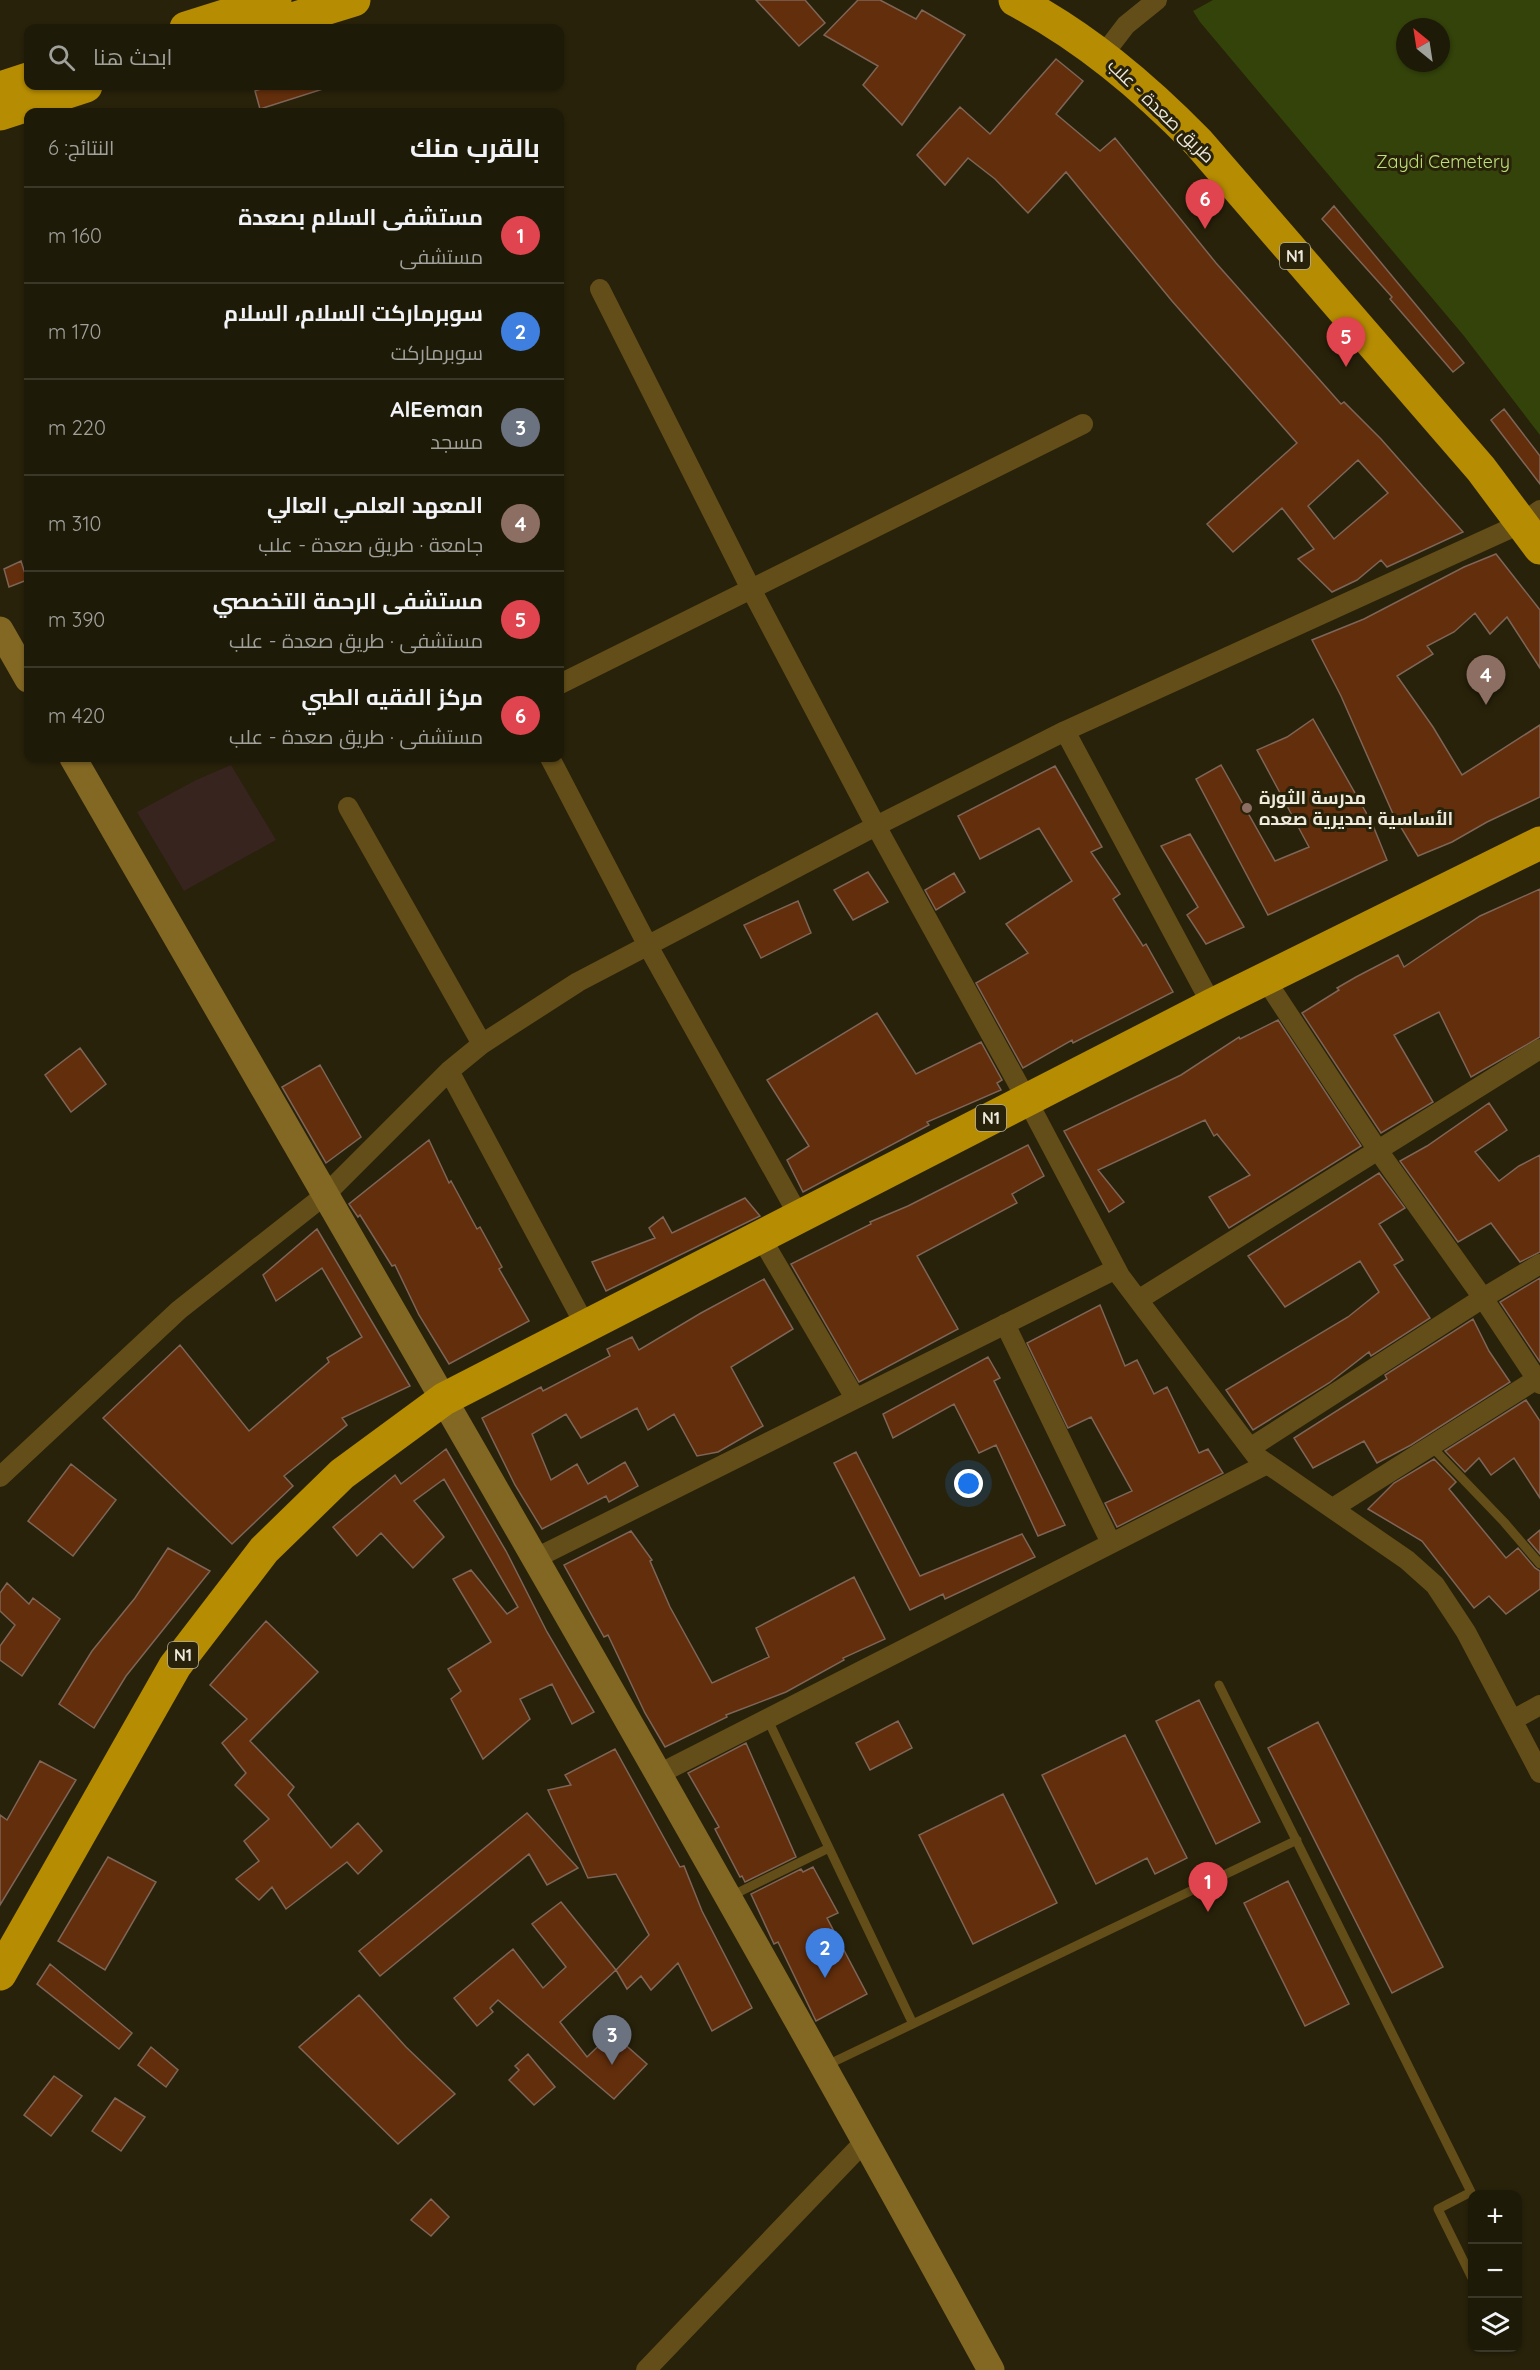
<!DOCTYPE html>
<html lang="ar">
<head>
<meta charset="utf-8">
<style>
	body { margin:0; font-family:Quicksand,Cairo,sans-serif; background:#2b2716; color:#f1f3f6; direction:rtl }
	.controls { position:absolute; right:18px; bottom:18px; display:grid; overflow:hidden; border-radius:12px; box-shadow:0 2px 4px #0004 }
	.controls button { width:54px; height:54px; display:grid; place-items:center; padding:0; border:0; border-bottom:2px solid #3c3829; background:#1e1a08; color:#f1f3f6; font:30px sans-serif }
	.compass { position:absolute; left:1396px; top:18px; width:54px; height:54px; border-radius:50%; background:#1e1a08; box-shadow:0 2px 4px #0004; rotate:330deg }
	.you { position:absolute; left:969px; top:1484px; width:21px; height:21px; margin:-15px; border:4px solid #fff; border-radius:50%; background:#1a73e8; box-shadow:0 0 0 9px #1a73e833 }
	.badge { display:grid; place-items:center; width:39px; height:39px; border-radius:50%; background:#18d989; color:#fff; font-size:20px; font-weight:700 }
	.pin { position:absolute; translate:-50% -50px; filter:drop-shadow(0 2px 3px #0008) }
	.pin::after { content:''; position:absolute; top:32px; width:21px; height:18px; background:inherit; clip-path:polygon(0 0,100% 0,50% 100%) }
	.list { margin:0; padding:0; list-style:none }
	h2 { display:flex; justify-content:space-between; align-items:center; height:78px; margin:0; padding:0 24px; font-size:26px }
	h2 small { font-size:20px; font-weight:400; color:#a1a19c }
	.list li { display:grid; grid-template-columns:39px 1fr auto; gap:18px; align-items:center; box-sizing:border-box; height:96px; padding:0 24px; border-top:2px solid #3c3829 }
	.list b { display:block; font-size:22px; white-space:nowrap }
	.list p { margin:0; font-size:20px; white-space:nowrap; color:#a1a19c }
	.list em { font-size:20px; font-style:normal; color:#a1a19c }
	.icon { flex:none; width:33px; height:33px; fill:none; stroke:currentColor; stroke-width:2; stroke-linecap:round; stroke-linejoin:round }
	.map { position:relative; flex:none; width:1540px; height:2370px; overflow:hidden; direction:ltr }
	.search { position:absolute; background:#1e1a08; box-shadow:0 2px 4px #0004; left:24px; top:24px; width:540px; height:66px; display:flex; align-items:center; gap:15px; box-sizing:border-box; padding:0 21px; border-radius:12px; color:#a1a19c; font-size:22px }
	.panel { position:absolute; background:#1e1a08; box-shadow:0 2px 4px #0004; left:24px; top:108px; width:540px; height:654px; border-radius:12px; direction:rtl }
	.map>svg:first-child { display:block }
</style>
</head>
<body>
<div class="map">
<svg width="1540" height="2370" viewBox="0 0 1540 2370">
	<rect width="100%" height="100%" fill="#28220a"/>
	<path fill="#37241e" d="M 231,765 L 276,840 L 184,891 L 137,812 L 196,780 Z"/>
	<path fill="#33430a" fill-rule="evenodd" d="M 1213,0 L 1540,0 L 1540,435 L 1464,336 L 1200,22 L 1193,11 ZM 1405,27 L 1441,27 L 1441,63 L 1405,63 Z"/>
	<path fill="#622e0c" stroke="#7e6557" stroke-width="1.5" fill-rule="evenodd" d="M 756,0 L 805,0 L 825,23 L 799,46 Z
		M 858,0 L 880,0 L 916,19 L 922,10 L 965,35 L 902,125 L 863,85 L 878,66 L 824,35 Z
		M 1056,59 L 1083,81 L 1056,114 L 1100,151 L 1115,138 L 1216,263 L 1341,404 L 1344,402 L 1381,439 L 1463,532 L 1387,567 L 1381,560 L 1357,580 L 1332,592 L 1298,559 L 1314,549 L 1282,508 L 1233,552 L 1207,524 L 1297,443 L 1172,301 L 1066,172 L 1028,213 L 995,179 L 968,158 L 945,185 L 917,155 L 960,107 L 990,134 ZM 1358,460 L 1388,493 L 1334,539 L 1308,506 Z
		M 269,86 L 323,86 L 323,89 L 260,109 L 255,91 Z
		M 1334,206 L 1464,363 L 1453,372 L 1390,299 L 1392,297 L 1322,219 Z
		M 1504,409 L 1540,456 L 1540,484 L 1491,420 Z
		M 1496,554 L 1540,610 L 1540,668 L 1507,617 L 1490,634 L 1475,613 L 1454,632 L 1427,646 L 1433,654 L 1397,676 L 1433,727 L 1462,775 L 1540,725 L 1540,797 L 1487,822 L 1452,842 L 1418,856 L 1393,814 L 1341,696 L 1312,640 L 1364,619 L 1464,567 Z
		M 21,561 L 27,580 L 9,587 L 4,569 Z
		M 1313,719 L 1372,823 L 1387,860 L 1268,915 L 1196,779 L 1221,765 L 1275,861 L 1309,847 L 1257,750 L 1287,737 Z
		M 1055,766 L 1102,847 L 1091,852 L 1120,894 L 1113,899 L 1143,946 L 1146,944 L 1173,992 L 1073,1043 L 1072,1040 L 1023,1068 L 976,983 L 1028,953 L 1006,924 L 1072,881 L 1039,828 L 980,859 L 958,816 Z
		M 1190,834 L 1244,927 L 1206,944 L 1187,915 L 1198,907 L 1161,846 Z
		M 868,872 L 888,902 L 853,920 L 834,890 Z
		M 954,873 L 965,892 L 936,910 L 925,890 Z
		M 1540,889 L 1540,1037 L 1471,1077 L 1439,1012 L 1394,1035 L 1433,1102 L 1381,1133 L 1302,1013 L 1339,990 L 1337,988 L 1356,977 L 1398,955 L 1404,967 L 1480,916 Z
		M 798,901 L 811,933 L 761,958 L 744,925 Z
		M 877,1013 L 916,1074 L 981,1042 L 1002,1080 L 997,1083 L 1001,1090 L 927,1122 L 929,1125 L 803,1192 L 787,1160 L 809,1146 L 767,1080 Z
		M 1278,1020 L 1361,1146 L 1229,1228 L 1209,1197 L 1250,1175 L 1217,1134 L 1214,1136 L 1205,1120 L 1098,1170 L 1124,1202 L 1109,1212 L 1064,1131 L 1181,1075 L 1239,1037 L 1240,1039 Z
		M 80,1048 L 106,1084 L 71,1112 L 45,1075 Z
		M 320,1065 L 361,1137 L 326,1163 L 282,1087 Z
		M 1489,1103 L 1507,1130 L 1475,1152 L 1499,1181 L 1519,1166 L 1540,1155 L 1540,1252 L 1520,1262 L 1491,1223 L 1458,1242 L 1400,1161 L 1427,1146 Z
		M 429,1140 L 449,1183 L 451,1181 L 477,1229 L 480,1227 L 502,1267 L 499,1269 L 529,1321 L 449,1364 L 419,1315 L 395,1265 L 392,1266 L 360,1215 L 358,1217 L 349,1204 Z
		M 1028,1145 L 1044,1176 L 1012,1194 L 1017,1203 L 917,1256 L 958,1329 L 859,1382 L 791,1264 L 871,1224 L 870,1222 L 908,1206 Z
		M 1379,1173 L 1405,1208 L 1379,1224 L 1403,1260 L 1394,1265 L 1430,1318 L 1371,1356 L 1369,1352 L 1329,1383 L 1253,1430 L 1226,1390 L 1348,1317 L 1379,1292 L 1360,1261 L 1285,1307 L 1248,1256 Z
		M 745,1198 L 760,1216 L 606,1291 L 592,1262 L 655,1238 L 649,1228 L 663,1217 L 672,1233 Z
		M 317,1229 L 410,1386 L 342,1418 L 347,1425 L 284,1476 L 293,1486 L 232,1544 L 103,1418 L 180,1345 L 249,1431 L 329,1362 L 327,1358 L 362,1337 L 322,1268 L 276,1301 L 263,1275 Z
		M 1540,1278 L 1540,1362 L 1500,1302 Z
		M 764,1279 L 793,1329 L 731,1367 L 763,1426 L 718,1452 L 697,1456 L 674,1414 L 648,1430 L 637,1408 L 581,1438 L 566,1414 L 532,1434 L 551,1480 L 577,1464 L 588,1484 L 625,1462 L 638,1486 L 609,1502 L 606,1496 L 542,1529 L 515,1485 L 482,1418 L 541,1387 L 543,1391 L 610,1356 L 607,1349 L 632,1337 L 639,1350 L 701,1313 Z
		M 1100,1305 L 1125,1366 L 1137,1360 L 1154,1394 L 1167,1387 L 1199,1453 L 1208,1449 L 1223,1473 L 1117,1527 L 1105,1503 L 1132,1491 L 1091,1417 L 1068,1428 L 1027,1343 Z
		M 1473,1319 L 1489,1351 L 1510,1382 L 1411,1445 L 1377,1463 L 1364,1441 L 1313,1468 L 1294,1438 L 1387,1379 L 1385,1375 Z
		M 988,1357 L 1000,1378 L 994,1381 L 1065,1525 L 1038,1536 L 996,1445 L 979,1453 L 954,1404 L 893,1438 L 883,1414 Z
		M 1526,1400 L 1540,1421 L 1540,1498 L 1514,1458 L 1491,1475 L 1479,1458 L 1465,1472 L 1445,1451 Z
		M 446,1449 L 506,1551 L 547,1632 L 594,1712 L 572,1724 L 552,1684 L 520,1699 L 530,1719 L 483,1759 L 451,1699 L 461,1691 L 448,1669 L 491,1642 L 453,1579 L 471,1570 L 507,1614 L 518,1607 L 444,1479 L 414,1501 L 444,1537 L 413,1568 L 381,1533 L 357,1556 L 333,1527 L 395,1475 L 401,1484 Z
		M 856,1452 L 920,1576 L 1022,1534 L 1035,1557 L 945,1599 L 943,1594 L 910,1610 L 834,1463 Z
		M 1434,1459 L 1456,1482 L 1449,1489 L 1506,1558 L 1518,1548 L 1535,1568 L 1540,1571 L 1540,1589 L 1506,1614 L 1489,1596 L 1474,1608 L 1422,1541 L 1368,1509 L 1394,1483 Z
		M 71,1464 L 116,1500 L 73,1556 L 28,1521 Z
		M 1540,1530 L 1540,1554 L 1528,1540 Z
		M 631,1531 L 652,1560 L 650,1561 L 670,1607 L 712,1683 L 769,1657 L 756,1628 L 854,1577 L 885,1639 L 843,1658 L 844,1660 L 786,1692 L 726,1715 L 727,1717 L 665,1747 L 645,1713 L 608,1635 L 604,1637 L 564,1565 Z
		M 168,1548 L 210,1571 L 126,1676 L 94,1728 L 59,1704 L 92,1651 L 135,1598 Z
		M 7,1583 L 29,1604 L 33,1598 L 60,1619 L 22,1676 L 0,1660 L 0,1646 L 15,1625 L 0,1611 L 0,1593 Z
		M 266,1621 L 318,1672 L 250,1741 L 294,1787 L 288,1795 L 331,1848 L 358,1823 L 382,1851 L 358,1874 L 347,1862 L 286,1909 L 272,1887 L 259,1900 L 236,1879 L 259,1861 L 244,1841 L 269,1819 L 235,1785 L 246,1773 L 222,1743 L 247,1719 L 210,1685 Z
		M 1199,1700 L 1260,1822 L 1216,1844 L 1156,1721 Z
		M 898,1721 L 912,1748 L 870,1770 L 856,1743 Z
		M 1318,1722 L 1443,1967 L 1392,1993 L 1268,1748 Z
		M 1125,1735 L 1187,1858 L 1155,1874 L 1147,1858 L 1096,1884 L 1042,1775 Z
		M 746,1743 L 796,1857 L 745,1882 L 742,1876 L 740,1877 L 715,1829 L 719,1827 L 688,1773 Z
		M 615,1749 L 680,1867 L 684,1866 L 702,1911 L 752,2008 L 712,2031 L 678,1963 L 651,1990 L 641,1976 L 627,1989 L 616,1970 L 649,1935 L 616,1874 L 588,1878 L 548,1790 L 571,1785 L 565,1775 Z
		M 40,1761 L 76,1780 L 0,1905 L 0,1815 L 7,1820 Z
		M 1003,1794 L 1057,1903 L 973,1944 L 919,1835 Z
		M 527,1813 L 578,1868 L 547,1885 L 529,1854 L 380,1976 L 359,1951 Z
		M 108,1857 L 156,1882 L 105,1970 L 58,1941 Z
		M 813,1867 L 838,1913 L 827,1918 L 867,1994 L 816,2021 L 778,1942 L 774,1944 L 751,1894 L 801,1869 L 803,1872 Z
		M 1288,1881 L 1349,2004 L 1305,2026 L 1244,1903 Z
		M 561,1902 L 616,1970 L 560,2022 L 587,2057 L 612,2033 L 647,2064 L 614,2099 L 498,2000 L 490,2008 L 493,2012 L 477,2026 L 454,1998 L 513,1949 L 543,1988 L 566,1967 L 532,1924 Z
		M 50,1964 L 132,2033 L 119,2049 L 37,1984 Z
		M 359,1995 L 406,2047 L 455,2094 L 398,2144 L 299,2047 Z
		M 151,2047 L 178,2070 L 166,2087 L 138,2065 Z
		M 528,2054 L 555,2087 L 534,2105 L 509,2080 L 519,2070 L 515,2066 Z
		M 54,2076 L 82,2096 L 51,2136 L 24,2115 Z
		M 115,2098 L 145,2117 L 121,2151 L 92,2131 Z
		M 431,2199 L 449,2217 L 431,2236 L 411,2220 Z"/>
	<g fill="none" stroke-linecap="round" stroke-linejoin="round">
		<path stroke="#634e19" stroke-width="9" d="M 1431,1446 L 1504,1522 L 1540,1564
			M 1219,1685 L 1471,2192 L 1438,2209 L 1472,2278
			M 767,1718 L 913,2024
			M 731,1896 L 829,1848
			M 825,2066 L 1297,1840"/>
		<path stroke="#634e19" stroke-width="20" d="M 1103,55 L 1126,25 L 1157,0
			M 600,289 L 751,589 L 876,826 L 1027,1100 L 1120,1276 L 1256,1456 L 1407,1560 L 1435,1585 L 1466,1632 L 1540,1773
			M 560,684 L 1083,424
			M 1065,731 L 1212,1005
			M 550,758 L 648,946 L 799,1216
			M 348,807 L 482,1044
			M 1265,979 L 1377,1149 L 1483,1298 L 1540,1384
			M 449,1071 L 585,1325
			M 760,1236 L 855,1398
			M 1138,1300 L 1540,1049
			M 1005,1324 L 1111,1543
			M 1250,1448 L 1483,1298 L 1540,1264
			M 0,1477 L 179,1310 L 325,1195 L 449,1071 L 482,1044 L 578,982 L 876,826 L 1065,731 L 1522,523 L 1540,510
			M 1333,1508 L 1540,1377
			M 536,1558 L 1116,1269
			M 1513,1720 L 1540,1705
			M 659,1774 L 1267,1464
			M 646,2370 L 866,2140"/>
		<path stroke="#836824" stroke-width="27" d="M 0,630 L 28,679
			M 73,758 C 382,1294 695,1827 991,2370"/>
		<path stroke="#b68c03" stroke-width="33" d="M 1015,0 C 1085,37 1143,86 1198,142 L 1481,469 L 1540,548
			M 186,28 L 275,0
			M 263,28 L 354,0
			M 0,88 L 28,79
			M 0,114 L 86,86
			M 0,1974 L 175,1666 L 264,1550 L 342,1474 L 444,1399 L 1212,1005 L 1540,843"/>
	</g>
	<circle fill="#8d6e63" stroke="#28220a" stroke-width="2" cx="1247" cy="808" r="6"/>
	<g text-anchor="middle" stroke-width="6" stroke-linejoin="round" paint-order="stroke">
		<g fill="#28220a" stroke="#b2ad9c" stroke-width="1.5">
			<rect x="1280" y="243" width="30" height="26" rx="4.5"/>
			<rect x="976" y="1105" width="30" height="26" rx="4.5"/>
			<rect x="168" y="1642" width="30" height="26" rx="4.5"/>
		</g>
		<g font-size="16" font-weight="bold" fill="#ede9db">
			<text x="1295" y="262">N1</text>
			<text x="991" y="1124">N1</text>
			<text x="183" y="1661">N1</text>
		</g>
		<g font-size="18" fill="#ede9db" stroke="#28220a">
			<text transform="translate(1161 111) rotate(44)" y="6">طريق صعدة - علب</text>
		</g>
		<g font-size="18" fill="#bce077" stroke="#28220a">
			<text x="1443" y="168">Zaydi Cemetery</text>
		</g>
		<g font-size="18" font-weight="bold" fill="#ede9db" stroke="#28220a" text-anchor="start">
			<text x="1259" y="804">مدرسة الثورة<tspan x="1259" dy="21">الأساسية بمديرية صعده</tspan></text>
		</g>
	</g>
</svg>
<div class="controls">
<button>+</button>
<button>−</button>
<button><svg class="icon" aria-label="layers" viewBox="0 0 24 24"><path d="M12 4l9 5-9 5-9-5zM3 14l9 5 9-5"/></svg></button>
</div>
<svg class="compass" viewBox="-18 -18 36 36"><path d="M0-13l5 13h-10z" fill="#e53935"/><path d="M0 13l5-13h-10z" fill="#a1a19c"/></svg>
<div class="you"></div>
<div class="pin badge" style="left:1208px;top:1912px;background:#e0444e">1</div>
<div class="pin badge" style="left:825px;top:1978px;background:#3f7fe0">2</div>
<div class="pin badge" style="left:612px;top:2065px;background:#6b7280">3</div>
<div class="pin badge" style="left:1486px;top:705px;background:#8d6e63">4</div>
<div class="pin badge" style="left:1346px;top:367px;background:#e0444e">5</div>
<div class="pin badge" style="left:1205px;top:229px;background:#e0444e">6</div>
<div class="search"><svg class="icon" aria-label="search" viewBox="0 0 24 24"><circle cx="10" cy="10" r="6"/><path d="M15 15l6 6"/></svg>ابحث هنا</div>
<section class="panel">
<h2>بالقرب منك<small>النتائج: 6</small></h2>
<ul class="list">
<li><span class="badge" style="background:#e0444e">1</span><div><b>مستشفى السلام بصعدة</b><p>مستشفى</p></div><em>160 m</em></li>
<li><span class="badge" style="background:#3f7fe0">2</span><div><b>سوبرماركت السلام، السلام</b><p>سوبرماركت</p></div><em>170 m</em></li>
<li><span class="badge" style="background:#6b7280">3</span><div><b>AlEeman</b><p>مسجد</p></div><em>220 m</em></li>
<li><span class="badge" style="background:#8d6e63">4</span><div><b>المعهد العلمي العالي</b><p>جامعة · طريق صعدة - علب</p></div><em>310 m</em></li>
<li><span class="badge" style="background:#e0444e">5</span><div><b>مستشفى الرحمة التخصصي</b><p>مستشفى · طريق صعدة - علب</p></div><em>390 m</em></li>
<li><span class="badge" style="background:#e0444e">6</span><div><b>مركز الفقيه الطبي</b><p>مستشفى · طريق صعدة - علب</p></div><em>420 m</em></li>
</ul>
</section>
</div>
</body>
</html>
